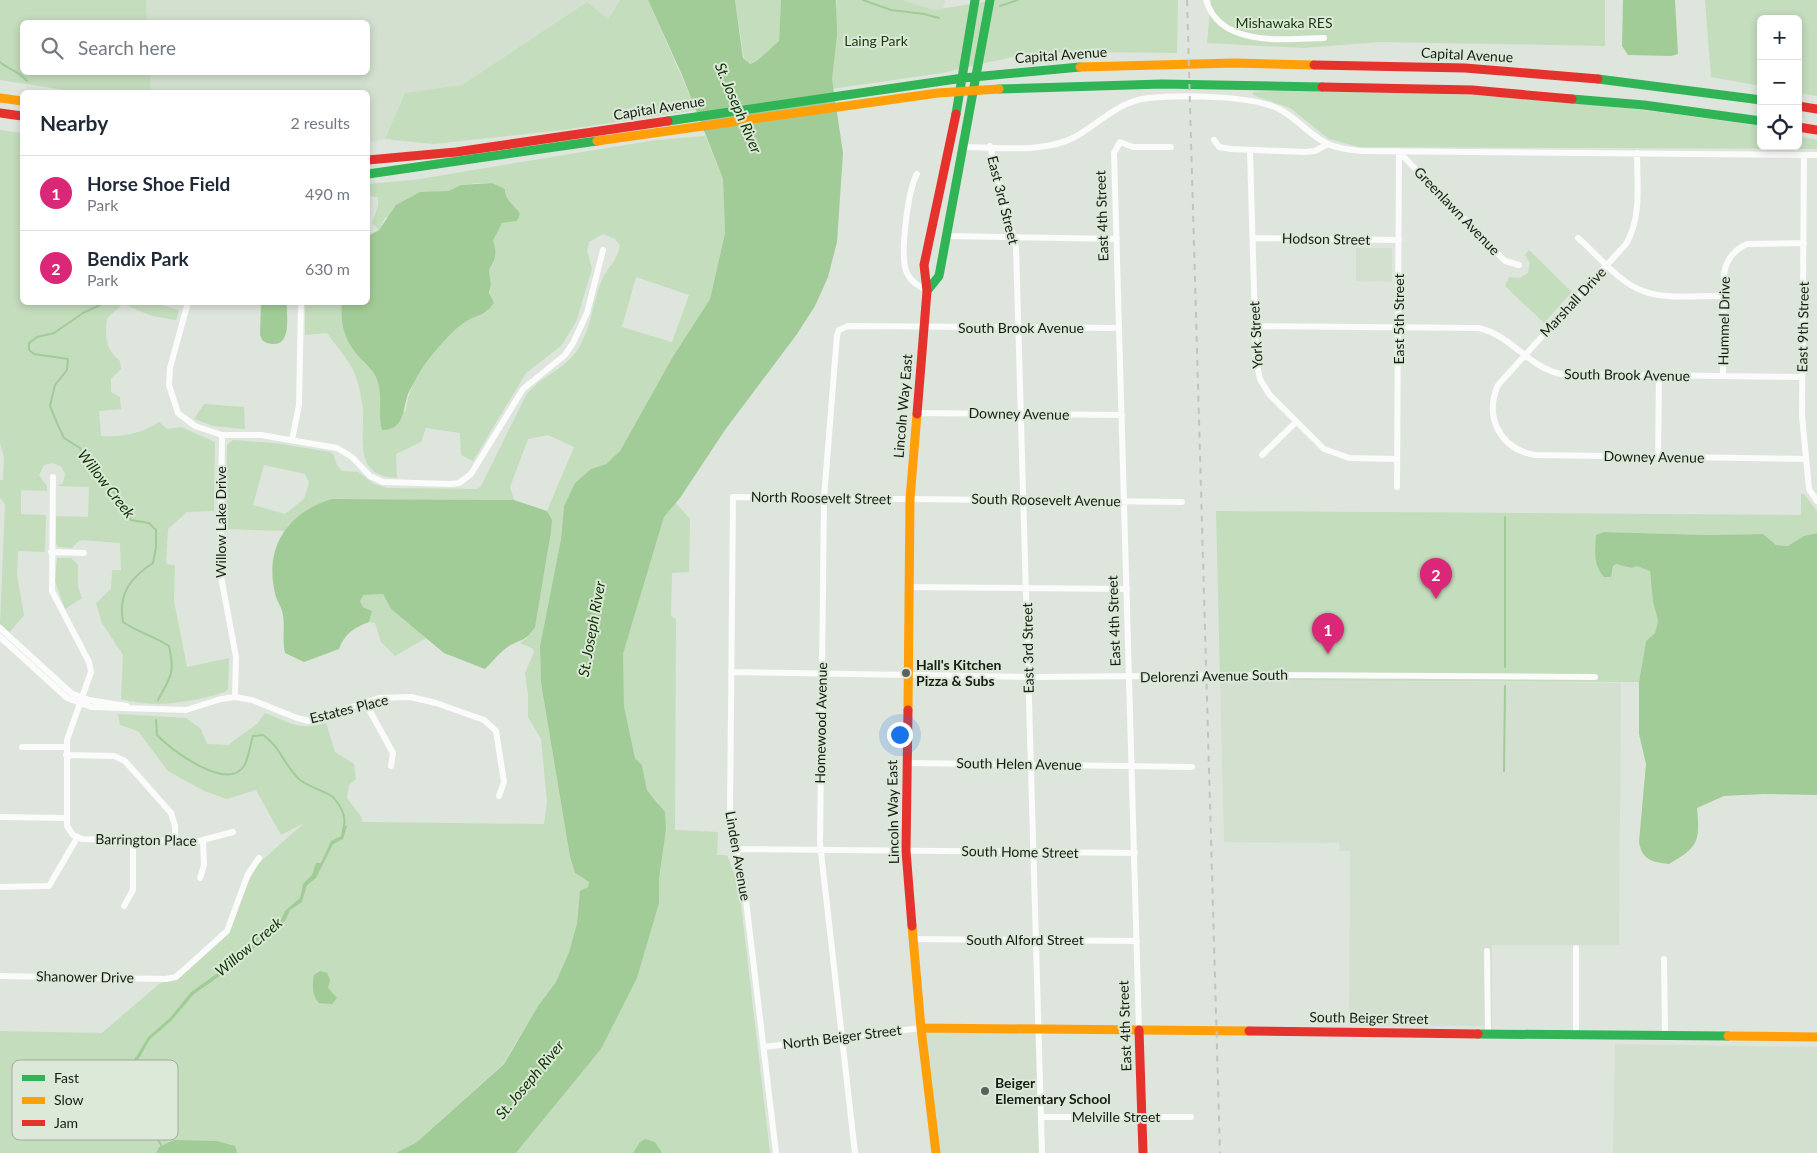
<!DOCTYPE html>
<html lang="en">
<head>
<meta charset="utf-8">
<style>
	body { margin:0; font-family:Lato,sans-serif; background:#f6f6f7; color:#1f2937 }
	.controls { position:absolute; right:15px; top:15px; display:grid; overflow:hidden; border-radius:8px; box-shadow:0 2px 8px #0003 }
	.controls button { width:45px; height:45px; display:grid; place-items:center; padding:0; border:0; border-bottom:1px solid #e0e1e3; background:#fff; color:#1f2937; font:25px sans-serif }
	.you { position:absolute; left:899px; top:734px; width:18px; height:18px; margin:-12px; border:4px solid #fff; border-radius:50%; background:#1a73e8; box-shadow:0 0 0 8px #1a73e833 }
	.badge { display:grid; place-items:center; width:32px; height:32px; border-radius:50%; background:#db2777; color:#fff; font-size:16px; font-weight:700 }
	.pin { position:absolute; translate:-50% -41px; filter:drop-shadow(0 1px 2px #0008) }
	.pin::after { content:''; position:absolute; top:26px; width:18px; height:15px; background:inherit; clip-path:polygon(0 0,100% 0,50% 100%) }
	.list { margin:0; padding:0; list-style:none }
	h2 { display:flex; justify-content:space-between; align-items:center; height:65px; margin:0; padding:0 20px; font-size:21px }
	h2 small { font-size:16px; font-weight:400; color:#747a83 }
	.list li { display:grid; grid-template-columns:32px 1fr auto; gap:15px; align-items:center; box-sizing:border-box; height:75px; padding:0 20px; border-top:1px solid #e0e1e3 }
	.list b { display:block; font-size:19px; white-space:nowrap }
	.list p { margin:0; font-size:16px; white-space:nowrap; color:#747a83 }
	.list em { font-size:16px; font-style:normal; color:#747a83 }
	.icon { flex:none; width:28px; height:28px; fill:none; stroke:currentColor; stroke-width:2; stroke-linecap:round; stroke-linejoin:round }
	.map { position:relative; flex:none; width:1817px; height:1153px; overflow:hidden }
	.search { position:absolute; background:#fff; box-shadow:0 2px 8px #0003; left:20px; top:20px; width:350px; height:55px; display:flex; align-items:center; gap:12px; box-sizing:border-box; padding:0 18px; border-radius:8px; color:#747a83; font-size:19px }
	.panel { position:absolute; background:#fff; box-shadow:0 2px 8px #0003; left:20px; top:90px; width:350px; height:215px; border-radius:8px }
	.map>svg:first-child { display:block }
</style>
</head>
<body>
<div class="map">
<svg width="1817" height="1153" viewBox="0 0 1817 1153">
	<rect width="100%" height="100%" fill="#dee5dc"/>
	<path fill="#d3e0cf" d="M 146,0 L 620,0 L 608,19 L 587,2 L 462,85 L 405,93 L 385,139 L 368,142 L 368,92 L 151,92 L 150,73 L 368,72 L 368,22 L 147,22 Z
		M 902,0 L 945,0 L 943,9 L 934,10 Z
		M 1356,248 L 1392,248 L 1392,282 L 1356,281 Z
		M 1220,680 L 1621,683 L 1619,945 L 1492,945 L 1492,1026 L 1349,1025 L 1350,851 L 1339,851 L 1339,843 L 1224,842 Z
		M 921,1028 L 1039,1029 L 1042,1153 L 936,1153 Z
		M 1615,1044 L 1817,1047 L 1817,1153 L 1613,1153 Z"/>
	<path fill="#c4ddbd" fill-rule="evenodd" d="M 0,0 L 146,0 L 147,22 L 22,22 L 22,72 L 150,73 L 151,92 L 77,92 L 0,80 Z
		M 620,0 L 648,0 L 696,110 L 563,130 L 433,144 L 385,139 L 405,93 L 462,85 L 587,2 L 608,19 Z
		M 735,0 L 781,0 L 779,41 C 770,48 760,61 749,64 L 744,58 Z
		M 837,0 L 902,0 L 934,10 L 996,0 L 1178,0 L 1177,53 L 1085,52 L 1026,54 L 942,73 L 831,89 Z
		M 1211,0 L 1605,0 L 1605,46 L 1380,42 L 1303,48 L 1207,43 Z
		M 1705,0 L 1817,0 L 1817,96 L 1798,93 L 1798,19 L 1761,19 L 1761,86 L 1711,77 Z
		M 1304,90 C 1390,92 1476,94 1561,101 C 1628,107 1694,117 1761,126 L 1761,146 L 1798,146 L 1798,136 L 1817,140 L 1817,149 L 1359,147 L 1329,139 L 1290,108 L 1253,95 L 1253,92 Z
		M 0,130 L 22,133 L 22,302 L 151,302 L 179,310 L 176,320 L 152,316 L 123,304 L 107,318 C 105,338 105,348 120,361 L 121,369 L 111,379 L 111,392 L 120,397 L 121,409 L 99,411 L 101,436 C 122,437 141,434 159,422 L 167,429 L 181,427 L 215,442 L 214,511 L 187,512 L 168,529 L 166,564 L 175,565 L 174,601 L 187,667 L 229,658 L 228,689 L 225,692 C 190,702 157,709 121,699 L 123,655 L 102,623 L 96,603 L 111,589 L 112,570 L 121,570 L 120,543 C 114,543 85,540 82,540 C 77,541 75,545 72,548 L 59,547 L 56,544 L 56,516 L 88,517 L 89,487 L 57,486 L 63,483 L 65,474 L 61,466 L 52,463 L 44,465 L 39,475 L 47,486 L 47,491 L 21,490 L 21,514 L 46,515 L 45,552 L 18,551 L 17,575 L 24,615 L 9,633 L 0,624 L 5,504 L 0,498 L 0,480 L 3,480 L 4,457 L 0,443 Z
		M 705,136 L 723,179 L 725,233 L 710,299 L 672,358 L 620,451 L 606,464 L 591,469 L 575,483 L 564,506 L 561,539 L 540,646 L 541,683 L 570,857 L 575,873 L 589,882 L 588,887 L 580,892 L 577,923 L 569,952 L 556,982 L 538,1006 L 503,1064 L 417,1142 L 396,1153 L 0,1153 L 0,1031 L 102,1033 L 159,984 L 176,977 L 224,934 L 239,899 L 258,864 L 304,823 L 281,835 L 256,790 L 227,799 L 204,791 L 168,771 L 138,731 L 120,725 L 118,714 L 186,718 L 201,729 L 207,744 L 228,745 L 257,724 L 265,713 C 291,723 299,731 326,723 L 335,752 L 354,764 L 356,779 L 349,785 L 347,798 L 362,818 L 362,822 L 544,824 L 547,802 L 541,739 L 528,717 L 528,695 L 525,673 L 534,652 L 533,649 L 520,643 L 528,637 C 535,609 558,533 547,511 L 574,447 L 548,435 L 528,439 L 510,487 L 514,500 L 332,499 L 289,524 L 285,531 L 225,529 L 227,445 L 233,440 L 275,443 L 330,452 L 333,454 L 337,465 L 342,471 L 358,472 L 374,484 L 387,488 L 478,489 L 482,484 L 526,395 C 540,377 563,370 576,352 C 591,331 592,305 601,282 C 606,268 618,261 620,245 L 615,239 L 603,234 L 589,242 L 587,250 L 592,269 L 576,322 L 561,346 L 526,373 L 473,461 L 461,455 L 460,433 L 426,428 L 421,442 L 396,454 L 397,478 C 354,477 364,441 363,411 C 362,400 359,385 355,374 C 348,358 336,346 327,333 L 305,335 L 305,303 L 342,303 C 341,320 353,345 363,361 C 367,366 372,371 376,376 C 385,394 377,412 382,430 L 406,410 C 410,375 437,344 464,322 C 471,317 481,316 488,311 L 491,285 L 489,270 L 494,263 L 493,241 L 502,223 L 517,221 L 517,209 L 508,201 L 505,189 L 492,183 L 477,183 L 461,185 L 448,191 L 435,192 L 385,218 L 379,230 L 372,223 L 378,206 L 378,197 L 368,196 L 368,184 L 413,180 L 656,140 ZM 636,277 L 689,295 L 672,342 L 622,327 ZM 264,465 L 305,474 L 309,483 L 304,499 L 285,514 L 253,505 Z
		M 1529,250 L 1572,292 L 1544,323 L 1505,286 L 1509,277 L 1520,278 L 1528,273 L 1530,263 L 1525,255 Z
		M 204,404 L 244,407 L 245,429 L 213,426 L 194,419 Z
		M 1801,494 L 1804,494 L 1817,511 L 1817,533 L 1804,536 L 1789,546 L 1776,545 L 1763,534 L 1707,535 L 1604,532 L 1612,574 L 1613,566 L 1616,564 L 1631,568 L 1637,566 L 1650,570 L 1653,602 L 1658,621 L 1655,633 L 1646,641 L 1639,682 L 1220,680 L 1216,511 L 1801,515 Z
		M 676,503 L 690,519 L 689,572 L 672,573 L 671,616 L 676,619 L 675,830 L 718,832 L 717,855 L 727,855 L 739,887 L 770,1153 L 516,1153 L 601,1049 L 659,903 L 659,879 L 666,830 L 659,803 L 647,790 L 642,765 L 635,758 L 624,706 L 622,678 L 623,654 L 664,517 Z
		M 57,558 L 71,558 L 78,565 L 78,586 L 82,598 L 65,609 L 55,581 Z
		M 376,593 L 383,594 L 391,609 L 426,638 L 395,656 L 381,642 L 375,623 L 369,622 L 372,611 L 363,607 L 360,601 L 364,595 Z"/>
	<path fill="#a2cc97" d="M 648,0 L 735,0 L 743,58 L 750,64 C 760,61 770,48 779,41 L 781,0 L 836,0 L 837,35 L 832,79 L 843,153 L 837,242 L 828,277 L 815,306 L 797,334 L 725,430 L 680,498 L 664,517 L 623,654 L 624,706 L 635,758 L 642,765 L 647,790 L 665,812 L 666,830 L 659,879 L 659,903 L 637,978 L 601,1049 L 516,1153 L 396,1153 L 417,1142 L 504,1064 L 538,1006 L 556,982 L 569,952 L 577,923 L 580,891 L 588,887 L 589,882 L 575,873 L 570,857 L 541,683 L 540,646 L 561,539 L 564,506 L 575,483 L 591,469 L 606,464 L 620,451 L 672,358 L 710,299 L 725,233 L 723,179 L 682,75 Z
		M 1623,0 L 1675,0 L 1678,54 L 1671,56 L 1628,55 L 1622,46 Z
		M 492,183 L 505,189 C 506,203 515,204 520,214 L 517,221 L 502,223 L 493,241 C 497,252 496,260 489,270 L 491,285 L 489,293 L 494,303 C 483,318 477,314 465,322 C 451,331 430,356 421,370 C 416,378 412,386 408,394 C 402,410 405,430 382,430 C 377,413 384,395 376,377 C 373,371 366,364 361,359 C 345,342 340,326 342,303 L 368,302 L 368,236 L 379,230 L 396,205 L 420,192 L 448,191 L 461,185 Z
		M 261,303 L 287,303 C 286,315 292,344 274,344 C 269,344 266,343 262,340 L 260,335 Z
		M 332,499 L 514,500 L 547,511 L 552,520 L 551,532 L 535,627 C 526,641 522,639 509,646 C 501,651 492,662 485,669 L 444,653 L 391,609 L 383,594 L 364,595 L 360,601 L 363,607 L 372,611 L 369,622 C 355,627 344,634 339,649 L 304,662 L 285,653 C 282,640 285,628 283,615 C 282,607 276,600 275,593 C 264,547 288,512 332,499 Z
		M 1604,532 L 1707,535 L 1763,534 L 1776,545 L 1788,546 L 1804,536 L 1817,533 L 1817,795 L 1764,794 L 1724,796 L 1697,808 C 1700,841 1699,847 1669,864 C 1652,862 1642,860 1639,842 L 1646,764 L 1639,734 L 1639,682 L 1646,641 L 1655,633 L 1658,621 L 1653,602 L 1650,571 L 1637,566 L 1631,568 L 1616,564 L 1613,566 L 1611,577 L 1604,577 C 1593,565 1595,551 1596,535 Z
		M 343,825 L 347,826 L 343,839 L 333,844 L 316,878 L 307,885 L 302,902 L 290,910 L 285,921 L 273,933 L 259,939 L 257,946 L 241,957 L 237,964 L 194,994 L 171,1021 L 150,1039 L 138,1060 L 135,1059 L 148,1037 L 170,1018 L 191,992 L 233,962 L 241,951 L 251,946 L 257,935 L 267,931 L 281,920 L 285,911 L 300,898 L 303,884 L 312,875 L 316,863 L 321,863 L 331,841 L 341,836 Z
		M 320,971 L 327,973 L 330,980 L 328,988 L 337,998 L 332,1004 L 319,1003 C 312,996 312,984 314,975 Z
		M 645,1139 L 655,1142 L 662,1153 L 633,1153 L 640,1142 Z
		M 174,1140 L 217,1141 L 235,1146 L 237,1153 L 156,1153 L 159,1147 Z"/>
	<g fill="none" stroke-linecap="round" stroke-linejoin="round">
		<path stroke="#a2cc97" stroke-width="2" d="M 863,0 L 891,10 L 924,14 L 939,18
			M 1000,6 L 1018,0
			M 0,62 C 9,70 19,71 27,81
			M 106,302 L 83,313 L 54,333 L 37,337 L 29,343 L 29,350 L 34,354 L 68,359 L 67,370 L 55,385 L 50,406 L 57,423 L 64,438 L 80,448 L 87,463 L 113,491 L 131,520 L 149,523 L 156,530 L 156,547 L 153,563 C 130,578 118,594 123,622 C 137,632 154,636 169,646 C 175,674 171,676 158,700
			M 1505,667 L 1505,517
			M 156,720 L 157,735 C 171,750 227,792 244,766 C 249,758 250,744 253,736 L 263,735 C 280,746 285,767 300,780 C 309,787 330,793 334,798 C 341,807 346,815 344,826
			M 1504,771 L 1505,686
			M 136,1058 L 121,1084 L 118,1097 L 120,1101 L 138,1113 L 140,1119 L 150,1126 L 161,1145"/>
		<path stroke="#fafbfa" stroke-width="6" d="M 1206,0 C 1220,48 1285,39 1324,38
			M 1214,140 L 1219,147 L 1231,149 L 1305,152 L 1315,151 L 1328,144
			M 990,146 L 1016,247 L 1042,1153
			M 962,147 C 998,147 1042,154 1075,137 C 1100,123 1117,102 1148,98 C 1179,95 1251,95 1279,109 C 1297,118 1310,136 1328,144 C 1338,149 1351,150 1362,151 L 1817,155
			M 1250,150 L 1256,361 L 1260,379 L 1269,394 L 1324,449 L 1349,458 L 1397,459
			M 1399,152 L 1505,261 L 1519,265
			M 1637,153 C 1637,183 1642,217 1626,244 L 1498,385 C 1484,417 1500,449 1535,455 L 1806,459
			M 1804,155 L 1802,416 L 1809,489 L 1817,501
			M 917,174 C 908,190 899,257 907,273 C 911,282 919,286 927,291
			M 947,236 L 1117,239
			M 1253,238 L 1399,240
			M 1578,238 C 1598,255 1618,282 1643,291 C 1664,300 1701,295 1724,296
			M 188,302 L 170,368 L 169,385 L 178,413 L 195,426 L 222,435 L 261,435 L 337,448 L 352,457 L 370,476 L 383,482 L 451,484 L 459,483 L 471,474 L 523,389 L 565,355 L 573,343 L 587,313 L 603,250
			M 1255,326 L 1479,328 C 1512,336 1528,367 1561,374 L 1802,377
			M 1723,376 L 1724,274 C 1726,259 1734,250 1747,244 L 1804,243
			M 916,413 L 1122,415
			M 222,435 L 220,571 L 236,657 L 235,697
			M 292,440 L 299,405 L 301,302
			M 1262,455 L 1296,422
			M 1658,457 L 1659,376
			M 53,477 L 52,591 L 89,662 L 91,672 L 67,740 L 67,826 L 73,835 L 82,839 L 199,841 L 233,832
			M 1397,487 L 1399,152
			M 51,552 L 84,553
			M 908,587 L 1127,589
			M 0,628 L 71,693 L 89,700 L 127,706
			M 0,637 L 67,698 L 91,707 L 186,710 L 221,699 L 235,697 L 252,700 L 297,718 L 309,721 L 379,698 L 411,697 L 436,703 L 484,720 L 496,731 L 504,782 L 499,796
			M 731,672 L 1038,677 L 1269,675 L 1595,677
			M 365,702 L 393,753 L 391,766
			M 22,747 L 66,747
			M 66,755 L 114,756 L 125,761 L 171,813 L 175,826 L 175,841
			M 906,763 L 1192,767
			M 1,817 L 66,818
			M 735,849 L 1135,853
			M 200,878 L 204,865 L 203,841
			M 0,887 L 49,886 L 77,838
			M 124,906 L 133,890 L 133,840
			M 913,939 L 1137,941
			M 1487,951 L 1488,1034
			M 1664,959 L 1665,1035
			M 0,976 L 166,979 L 176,977 L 227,931 L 248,874 L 259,858
			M 1139,1030 L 1114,153 L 1120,142 L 1133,147 L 1171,147
			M 1576,1034 L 1576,948
			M 764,1047 L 921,1028
			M 1041,1117 L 1191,1117
			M 776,1153 L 745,892 L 732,833 L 730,811 L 733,497 L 1182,502
			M 855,1153 L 820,843 L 824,498 L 837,335 L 839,330 L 848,326 L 1119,328"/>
		<path stroke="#30b455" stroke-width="9" d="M 1598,79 L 1761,100
			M 999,89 L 1162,84 L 1322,87
			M 1572,99 L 1644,105 L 1761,121
			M 956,114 L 975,0
			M 668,121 L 963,78 L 1080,67
			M 368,174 L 597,141
			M 927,291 L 939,276 L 990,0
			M 1478,1034 L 1728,1036"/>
		<path stroke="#ff9f0a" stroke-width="9" d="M 1080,67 L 1235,63 L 1314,65
			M 0,98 L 22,101
			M 597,141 L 938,93 L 999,89
			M 908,710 L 910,499 L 917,414
			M 912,926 L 921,1028 L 936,1153
			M 921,1028 L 1249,1031
			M 1728,1036 L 1817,1037"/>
		<path stroke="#e5322d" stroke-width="9" d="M 1314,65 L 1465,68 L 1598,79
			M 1322,87 L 1472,90 L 1572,99
			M 1798,106 L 1817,109
			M 0,113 L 22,116
			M 1798,127 L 1817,130
			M 368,160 L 456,152 L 668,121
			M 917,414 L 927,291 L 924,265 L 956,114
			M 908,710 L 906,851 L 912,926
			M 1139,1030 L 1143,1153
			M 1249,1031 L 1478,1034"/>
		<path stroke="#c2c4c1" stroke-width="2" stroke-dasharray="6 6" stroke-linecap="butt" d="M 1187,0 L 1220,1153"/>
	</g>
	<g fill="#5c625a" stroke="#dce9d8" stroke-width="2">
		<circle cx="906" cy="673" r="5"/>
		<circle cx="985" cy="1091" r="5"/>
	</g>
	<g text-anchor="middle" stroke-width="4" stroke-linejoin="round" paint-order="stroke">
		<g font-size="14" fill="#173c0a" stroke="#dce9d8">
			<text x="1284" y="28">Mishawaka RES</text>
			<text x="876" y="46">Laing Park</text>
		</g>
		<g font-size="14" fill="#161b14" stroke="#dce9d8">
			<text transform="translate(1061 55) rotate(-4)" y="5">Capital Avenue</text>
			<text transform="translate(1467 55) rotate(3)" y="5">Capital Avenue</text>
			<text transform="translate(659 108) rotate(-9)" y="5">Capital Avenue</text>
			<text transform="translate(1003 200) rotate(76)" y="5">East 3rd Street</text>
			<text transform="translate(1457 211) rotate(46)" y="5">Greenlawn Avenue</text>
			<text transform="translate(1102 216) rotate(-92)" y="5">East 4th Street</text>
			<text transform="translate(1326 239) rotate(1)" y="5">Hodson Street</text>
			<text transform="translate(1573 302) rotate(-47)" y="5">Marshall Drive</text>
			<text transform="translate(1399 319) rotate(-90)" y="5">East 5th Street</text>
			<text transform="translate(1724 321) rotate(-89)" y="5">Hummel Drive</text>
			<text transform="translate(1803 327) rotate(-89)" y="5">East 9th Street</text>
			<text x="1021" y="333">South Brook Avenue</text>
			<text transform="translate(1256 335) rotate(-93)" y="5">York Street</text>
			<text transform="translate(1627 375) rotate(1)" y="5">South Brook Avenue</text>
			<text transform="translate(903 406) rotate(-85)" y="5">Lincoln Way East</text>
			<text transform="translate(1019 414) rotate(1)" y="5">Downey Avenue</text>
			<text transform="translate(1654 457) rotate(1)" y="5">Downey Avenue</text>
			<text transform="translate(821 498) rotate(1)" y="5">North Roosevelt Street</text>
			<text transform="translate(1046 500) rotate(1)" y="5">South Roosevelt Avenue</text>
			<text transform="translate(221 522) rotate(-90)" y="5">Willow Lake Drive</text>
			<text transform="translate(1114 621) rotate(-92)" y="5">East 4th Street</text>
			<text transform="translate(1028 648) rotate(-91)" y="5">East 3rd Street</text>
			<text transform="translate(1214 676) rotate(-1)" y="5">Delorenzi Avenue South</text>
			<text transform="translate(349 709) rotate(-14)" y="5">Estates Place</text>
			<text transform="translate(821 723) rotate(-89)" y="5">Homewood Avenue</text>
			<text transform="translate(1019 764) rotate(1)" y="5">South Helen Avenue</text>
			<text transform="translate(893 812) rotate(-91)" y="5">Lincoln Way East</text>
			<text transform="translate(146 840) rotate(1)" y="5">Barrington Place</text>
			<text transform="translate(1020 852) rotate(1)" y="5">South Home Street</text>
			<text transform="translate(738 856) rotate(80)" y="5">Linden Avenue</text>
			<text x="1025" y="945">South Alford Street</text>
			<text transform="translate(85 977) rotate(1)" y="5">Shanower Drive</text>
			<text transform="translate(1369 1018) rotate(1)" y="5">South Beiger Street</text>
			<text transform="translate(1125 1026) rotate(-92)" y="5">East 4th Street</text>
			<text transform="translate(842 1037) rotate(-7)" y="5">North Beiger Street</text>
			<text x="1116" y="1122">Melville Street</text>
		</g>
		<g font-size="14" font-weight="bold" fill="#161b14" stroke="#dce9d8" text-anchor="start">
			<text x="916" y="670">Hall's Kitchen<tspan x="916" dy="16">Pizza &amp; Subs</tspan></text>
			<text x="995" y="1088">Beiger<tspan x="995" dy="16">Elementary School</tspan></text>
		</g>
		<g font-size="15" font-style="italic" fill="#0d3301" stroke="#dce9d8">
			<text transform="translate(738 108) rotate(67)" y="5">St. Joseph River</text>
			<text transform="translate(106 484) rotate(52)" y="5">Willow Creek</text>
			<text transform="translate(592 629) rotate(-80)" y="5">St. Joseph River</text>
			<text transform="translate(249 947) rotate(-40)" y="5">Willow Creek</text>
			<text transform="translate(530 1080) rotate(-50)" y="5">St. Joseph River</text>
		</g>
	</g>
	<rect x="12" y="1060" width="166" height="80" rx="8" fill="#dce9d8" stroke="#a1ab9d" stroke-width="1"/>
	<rect x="22" y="1075" width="23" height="6" fill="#30b455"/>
	<rect x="22" y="1097" width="23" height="7" fill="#ff9f0a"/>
	<rect x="22" y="1120" width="23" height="6" fill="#e5322d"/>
	<g font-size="14" fill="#161b14">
		<text x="54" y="1083">Fast</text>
		<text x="54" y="1105">Slow</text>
		<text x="54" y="1128">Jam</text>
	</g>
</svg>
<div class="controls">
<button>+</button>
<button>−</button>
<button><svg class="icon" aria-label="locate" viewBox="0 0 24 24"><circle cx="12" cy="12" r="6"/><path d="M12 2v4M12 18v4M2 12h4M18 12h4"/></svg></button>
</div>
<div class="you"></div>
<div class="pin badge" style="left:1328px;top:654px">1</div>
<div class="pin badge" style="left:1436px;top:599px">2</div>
<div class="search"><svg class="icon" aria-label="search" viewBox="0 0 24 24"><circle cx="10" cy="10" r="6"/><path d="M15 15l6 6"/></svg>Search here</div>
<section class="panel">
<h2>Nearby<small>2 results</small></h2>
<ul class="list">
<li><span class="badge">1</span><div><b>Horse Shoe Field</b><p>Park</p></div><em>490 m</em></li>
<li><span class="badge">2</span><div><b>Bendix Park</b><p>Park</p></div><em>630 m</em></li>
</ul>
</section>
</div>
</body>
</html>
